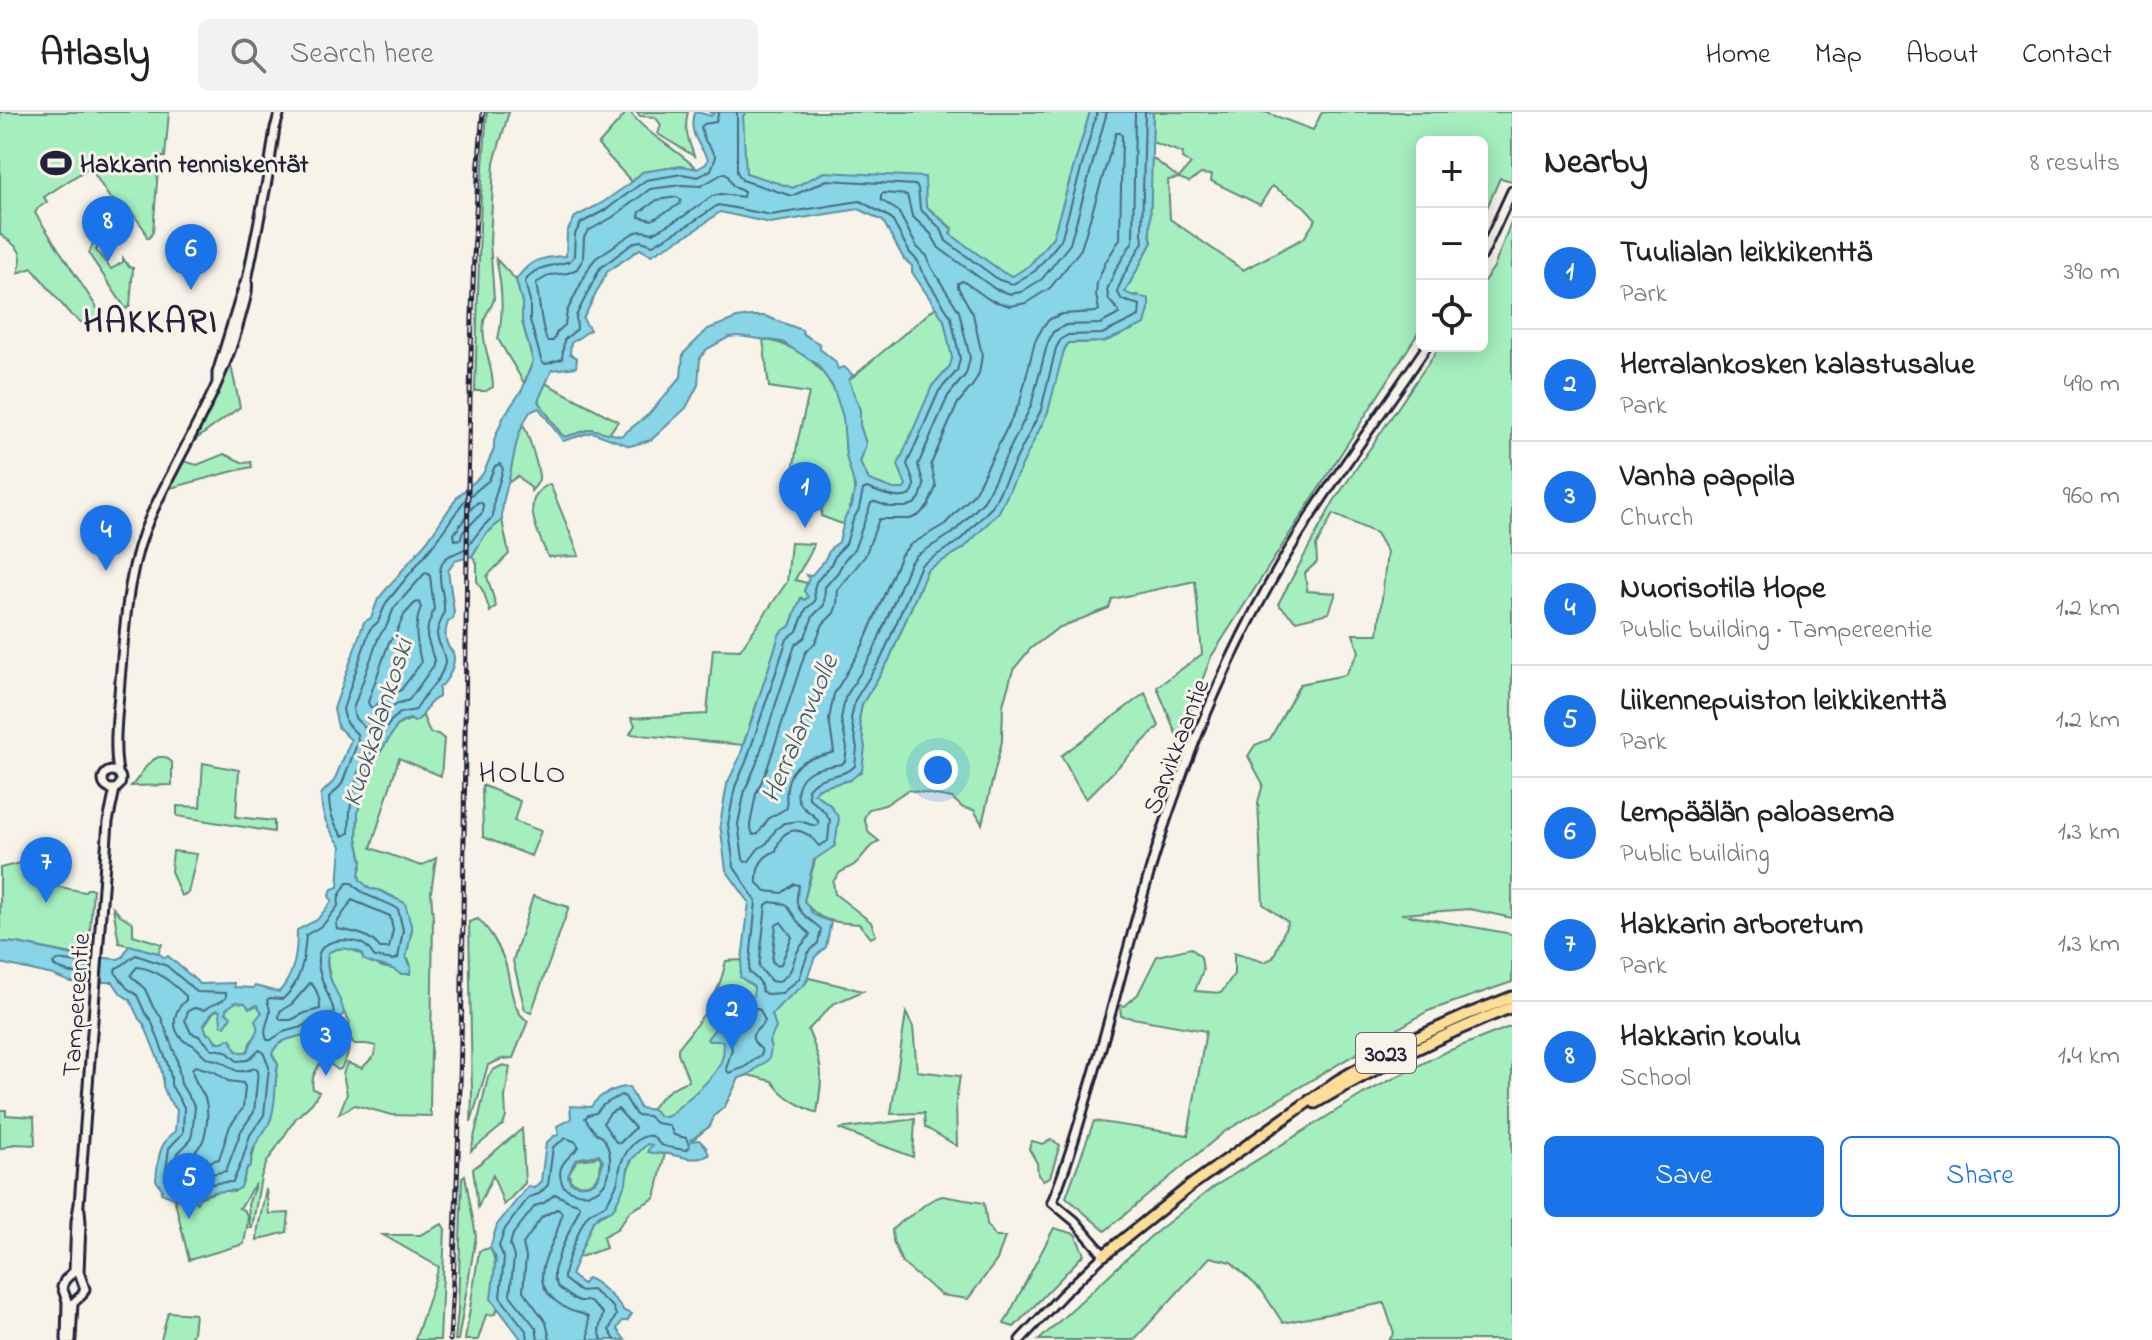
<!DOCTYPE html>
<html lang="en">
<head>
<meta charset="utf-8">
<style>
	body { margin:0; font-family:"Indie Flower",sans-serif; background:#f2f2f2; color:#222 }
	.controls { position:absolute; right:24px; top:24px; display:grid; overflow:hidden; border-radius:12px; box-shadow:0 4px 20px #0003 }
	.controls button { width:72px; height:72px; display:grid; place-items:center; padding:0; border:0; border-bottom:2px solid #e0e0e0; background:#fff; color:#222; font:40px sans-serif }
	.you { position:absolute; left:938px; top:658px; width:28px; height:28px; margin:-20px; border:6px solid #fff; border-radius:50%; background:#1a73e8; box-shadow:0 0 0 12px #1a73e833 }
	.badge { display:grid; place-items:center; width:52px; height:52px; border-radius:50%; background:#1a73e8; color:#fff; font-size:26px; font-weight:700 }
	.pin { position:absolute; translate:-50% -66px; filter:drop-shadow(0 2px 4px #0008) }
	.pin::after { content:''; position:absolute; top:42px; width:28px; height:24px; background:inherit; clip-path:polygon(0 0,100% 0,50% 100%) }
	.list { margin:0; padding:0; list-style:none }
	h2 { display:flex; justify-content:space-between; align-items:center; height:104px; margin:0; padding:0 32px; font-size:34px }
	h2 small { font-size:26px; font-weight:400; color:#767676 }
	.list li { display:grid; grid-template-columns:52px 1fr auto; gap:24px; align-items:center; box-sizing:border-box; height:112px; padding:0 32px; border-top:2px solid #e0e0e0 }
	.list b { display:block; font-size:30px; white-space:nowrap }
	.list p { margin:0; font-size:26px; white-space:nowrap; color:#767676 }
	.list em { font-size:26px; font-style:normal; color:#767676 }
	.actions { display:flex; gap:16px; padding:24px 32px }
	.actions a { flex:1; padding:18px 0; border:2px solid #1a73e8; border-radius:12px; text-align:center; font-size:28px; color:#1a73e8 }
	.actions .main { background:#1a73e8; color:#fff }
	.icon { flex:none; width:44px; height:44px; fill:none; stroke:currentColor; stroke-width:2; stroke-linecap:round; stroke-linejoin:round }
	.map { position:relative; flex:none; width:1512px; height:1228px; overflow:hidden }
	header { display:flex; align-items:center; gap:48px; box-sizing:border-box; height:112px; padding:0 40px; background:#fff; border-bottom:2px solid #e0e0e0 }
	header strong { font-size:38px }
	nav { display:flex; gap:44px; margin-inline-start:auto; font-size:28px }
	.search { width:560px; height:72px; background:#f2f2f2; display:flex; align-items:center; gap:20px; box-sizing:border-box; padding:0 28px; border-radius:12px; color:#767676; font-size:30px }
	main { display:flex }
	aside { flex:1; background:#fff }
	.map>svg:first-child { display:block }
</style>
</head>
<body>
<header>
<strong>Atlasly</strong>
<div class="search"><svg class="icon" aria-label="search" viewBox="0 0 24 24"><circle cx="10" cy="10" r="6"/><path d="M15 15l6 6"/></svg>Search here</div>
<nav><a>Home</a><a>Map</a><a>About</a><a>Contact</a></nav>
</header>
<main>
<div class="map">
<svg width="1512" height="1228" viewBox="0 0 1512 1228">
	<rect width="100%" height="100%" fill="#f7f3e8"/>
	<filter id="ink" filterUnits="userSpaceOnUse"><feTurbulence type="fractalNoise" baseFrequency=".0125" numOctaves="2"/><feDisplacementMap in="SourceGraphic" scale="16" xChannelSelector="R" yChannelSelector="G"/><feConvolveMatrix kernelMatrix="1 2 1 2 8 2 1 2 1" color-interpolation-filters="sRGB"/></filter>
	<g filter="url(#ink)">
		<path fill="#a5efbe" stroke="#64887c" stroke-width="2" fill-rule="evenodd" d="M 0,0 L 169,0 L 165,45 L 159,45 L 153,120 L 149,126 L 147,126 L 144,117 L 133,102 L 109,85 L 90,55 L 44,85 L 47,90 L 38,96 L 35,101 L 103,205 L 88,215 L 70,202 L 32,156 L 18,161 C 26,138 17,135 0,122 Z
			M 487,0 L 509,0 L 494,50 L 490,130 L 494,187 C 492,196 485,201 484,210 C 481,233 493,253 493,275 L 486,279 L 475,279 L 481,82 Z
			M 627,0 L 630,0 C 648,24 676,36 697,57 L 682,54 L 643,60 L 632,70 L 598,33 Z
			M 636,0 L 688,0 C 683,17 689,29 694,44 L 658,22 L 661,13 L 655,5 L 640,4 Z
			M 746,0 L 1090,0 L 1053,125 L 1030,153 L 1014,164 L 1004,162 L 950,122 L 952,116 L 926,94 L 824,60 L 793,76 L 745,61 L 743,4 Z
			M 1153,0 L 1265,0 L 1313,18 L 1322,0 L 1512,0 L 1512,69 L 1500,66 L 1482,107 L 1482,30 L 1422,30 L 1422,215 L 1211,545 L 1179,629 L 1157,575 L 1202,542 L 1195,469 L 1112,487 L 1109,496 L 1058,516 L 1030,537 L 1013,558 L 1003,593 L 1002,629 L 982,712 L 974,698 L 963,696 L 952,686 L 908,678 L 885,693 L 869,697 L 864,706 L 869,721 L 879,729 C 867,734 864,745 854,753 C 843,760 840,757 833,770 L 835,782 L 871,810 L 876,823 L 871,826 L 859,812 C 833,810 821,811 804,789 L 830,693 L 814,681 L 819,676 L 850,668 L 865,635 L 859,608 L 862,592 L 889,548 L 927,458 L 964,436 L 1068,231 C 1120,231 1116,229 1138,183 L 1130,184 L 1125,180 L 1152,130 L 1150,122 L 1151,45 L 1179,66 L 1191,52 L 1182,46 L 1183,41 L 1152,30 ZM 1201,62 L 1212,63 L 1211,69 L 1260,93 L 1272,74 L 1304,94 L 1316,107 L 1304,126 L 1243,158 L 1170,107 L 1168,68 L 1179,66 L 1189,70 Z
			M 1512,107 L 1512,806 L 1470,797 L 1401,802 L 1512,822 L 1512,870 L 1428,899 L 1224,1020 L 1105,1119 L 1066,1085 L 1094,1009 L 1188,1023 L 1206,919 L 1121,904 L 1120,893 L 1125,894 L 1138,882 L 1157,844 L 1191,836 L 1201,845 L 1203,858 L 1195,879 L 1221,881 L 1234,862 L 1234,841 L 1264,850 L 1273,846 L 1288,810 L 1263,792 L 1258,690 L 1263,672 L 1248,644 L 1255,633 L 1270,627 L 1300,572 L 1345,563 L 1359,540 L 1353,522 L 1378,522 L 1387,440 L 1376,421 L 1333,402 L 1316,434 L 1317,450 L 1305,461 L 1307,479 L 1336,481 L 1329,501 L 1296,509 L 1278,492 L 1334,389 L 1440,234 L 1482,234 L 1482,172 L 1494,155 Z
			M 98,127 L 101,132 L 96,138 L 111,157 L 123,150 L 123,146 L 129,155 L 133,156 L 130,194 L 126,197 L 89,142 L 93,131 Z
			M 496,147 L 516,168 L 522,190 L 522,209 L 533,249 L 524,271 L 498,227 C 504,201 502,173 496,147 Z
			M 936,195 L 944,208 L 953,246 L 950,254 L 932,274 L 906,374 L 904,377 L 893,377 L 869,368 L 860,351 L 866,332 L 860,313 L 860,298 L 849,268 Z
			M 763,227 C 805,235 833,261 843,304 C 846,316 844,329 846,341 C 848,353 855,366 854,378 C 854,391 846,401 845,413 L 821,404 L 823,381 L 790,378 L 798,327 L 809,281 L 769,275 Z
			M 230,249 L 240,295 L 195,328 Z
			M 545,271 L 618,309 L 609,322 L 591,317 L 565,325 L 561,322 L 538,288 Z
			M 524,314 C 528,322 540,359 539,367 C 538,371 534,376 531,379 L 531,376 L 518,364 L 508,371 L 518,321 Z
			M 224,342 L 244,351 L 251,350 L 252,355 L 230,360 L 167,377 L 183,349 L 197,353 Z
			M 550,372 L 577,438 L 579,444 L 548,445 C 539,422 517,385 550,372 Z
			M 502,408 L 509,442 L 487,464 L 496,494 L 490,500 L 484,481 L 477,469 L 477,451 L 472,444 L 485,423 Z
			M 791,431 L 814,432 C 810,446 801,455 795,468 L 807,471 L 804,479 L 809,485 L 805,488 L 801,486 L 790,514 L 780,522 L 743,633 L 630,622 L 635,613 L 631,606 L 707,602 L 713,537 L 740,538 L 787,470 Z
			M 1145,581 L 1159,614 L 1086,687 C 1076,674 1070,658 1061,644 Z
			M 423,604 L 430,621 L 438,622 L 444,627 L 441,664 L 399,646 L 371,736 L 421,754 L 436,746 L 431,780 L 433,807 L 430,999 L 432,1004 L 392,1003 L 355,993 L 339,1002 L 347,982 L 343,962 L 347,951 L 362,956 L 375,943 L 376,934 L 366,932 L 354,932 L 347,920 L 350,911 C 341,897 324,859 328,841 C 351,827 362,846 380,854 C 390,858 400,857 411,855 L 409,848 L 406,846 L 412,817 L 394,785 L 378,778 L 370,777 L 360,769 L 359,762 L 362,750 L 357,726 L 358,700 L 365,664 L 397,614 C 408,605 416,610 423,604 Z
			M 159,645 L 165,645 L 172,650 L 172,673 L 131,674 C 141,665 146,649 159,645 Z
			M 203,651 L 239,658 L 236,705 L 274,709 L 274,720 L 177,704 L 177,694 L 200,695 Z
			M 482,673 L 520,689 L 514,709 L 541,719 L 531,744 L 483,725 Z
			M 173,739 L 197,742 L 188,781 L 181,784 L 171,759 Z
			M 48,744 C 54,760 63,757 51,773 L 84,780 L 87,777 L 93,777 L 88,845 L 17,831 L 0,830 L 0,756 Z
			M 533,784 L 569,795 L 531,901 L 525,898 L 513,849 Z
			M 113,795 L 119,802 L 133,811 L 133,823 L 162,832 L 158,841 L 119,831 Z
			M 478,807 C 491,819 498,833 505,850 C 511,868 510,899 528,909 L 513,946 L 502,947 L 488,953 L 471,1010 L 472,981 L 469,810 Z
			M 742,848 L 805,872 L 809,866 L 863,879 L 833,892 L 808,918 C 824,956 823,961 817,1001 C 800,994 782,985 772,969 L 748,963 L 739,966 L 725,994 L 714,1004 L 710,1014 L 690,1030 L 667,1023 L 659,1004 L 651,997 C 661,984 673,973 689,969 L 678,941 L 678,936 C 703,904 717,890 726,849 Z
			M 236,890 L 245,891 L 251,896 L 257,893 L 262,900 L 257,922 L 250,931 L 248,939 L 239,941 C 227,928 210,933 204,914 L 215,898 L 220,899 L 221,904 L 227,902 L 226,896 Z
			M 906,901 L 913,915 L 917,959 L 960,964 L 956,989 L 957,1034 L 925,1015 L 924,1001 L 891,1002 Z
			M 329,913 L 331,921 L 345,925 C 353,937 346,945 341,957 L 338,958 L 324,947 C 317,955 310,966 313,977 L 319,980 L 312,991 L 296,1006 L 267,1050 L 261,1065 L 252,1116 L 250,1115 L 248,1093 L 255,1073 C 247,1079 248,1090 239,1096 C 254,1100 245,1120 244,1132 L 189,1148 L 174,1085 C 194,1096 211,1074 234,1080 L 241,1075 L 247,1056 L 251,1051 L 257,1026 L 271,1007 L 278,953 L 272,942 C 277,927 293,926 308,922 L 311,917 Z
			M 1512,914 L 1512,1228 L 1389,1228 L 1394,1221 L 1384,1191 L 1283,1211 L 1262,1179 L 1231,1150 L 1210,1145 L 1134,1228 L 1039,1228 L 1150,1125 L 1212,1076 L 1363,982 L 1443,941 Z
			M 503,953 L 510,955 L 505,985 L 506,1005 L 503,1013 L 471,1039 L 488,965 L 493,958 Z
			M 0,998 L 6,998 L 6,1003 L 34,1005 L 35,1033 L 14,1032 L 0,1037 Z
			M 915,1007 L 913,1045 L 839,1017 Z
			M 522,1017 L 525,1071 L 504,1093 L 493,1063 L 478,1095 L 473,1057 Z
			M 1051,1028 L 1060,1033 L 1050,1065 L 1043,1068 L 1038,1063 L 1037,1051 L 1029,1037 L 1032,1029 L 1043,1032 Z
			M 647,1032 L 652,1032 L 660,1042 L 665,1041 L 655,1086 L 630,1099 L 618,1116 L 603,1125 L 606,1136 L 577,1146 L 593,1109 L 615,1094 L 633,1045 Z
			M 598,1043 L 601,1047 L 600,1060 L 594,1069 C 586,1074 577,1073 570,1068 L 569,1061 L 577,1048 L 594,1046 Z
			M 465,1063 L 476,1124 L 458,1228 L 455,1228 L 458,1198 L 462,1065 Z
			M 266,1077 L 269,1102 L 289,1101 L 287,1120 L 257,1128 L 258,1116 Z
			M 942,1084 L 984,1091 L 987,1112 L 996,1125 L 1005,1125 L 997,1148 L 968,1187 L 941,1183 L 902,1151 L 893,1129 L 892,1118 C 899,1110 905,1107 913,1102 C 925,1093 927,1089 942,1084 Z
			M 442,1112 L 445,1117 L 440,1228 L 415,1228 L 439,1155 L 383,1123 L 420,1123 Z
			M 1054,1116 L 1075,1122 L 1084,1142 L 1014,1215 L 1004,1212 Z
			M 490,1136 C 503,1158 484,1176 498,1197 L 495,1202 L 486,1203 L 478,1228 L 465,1228 L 479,1139 Z
			M 168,1200 L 195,1202 L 193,1221 L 189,1228 L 161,1228 Z"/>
		<path fill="#87d5e6" stroke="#5f8da2" stroke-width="2" fill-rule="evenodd" d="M 697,0 L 711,4 L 713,2 L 709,0 L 746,0 L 743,4 L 746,61 L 793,76 L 824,60 L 925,65 L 926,94 L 952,117 L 950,122 L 1004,161 L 1013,164 L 1030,153 L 1053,125 L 1090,0 L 1153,0 L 1150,122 L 1152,130 L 1125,180 C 1132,185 1141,184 1149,187 L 1149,197 L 1145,212 L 1104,230 L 1068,231 L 1064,238 L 1048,300 L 999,400 L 964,436 L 927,458 L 889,548 L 862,592 L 859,608 L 865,635 L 862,659 L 850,668 L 819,676 L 814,681 L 830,693 L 839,706 L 835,734 L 814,748 L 804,789 L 814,803 L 831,810 L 826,835 L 815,845 L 805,872 L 780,893 L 772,902 L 776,916 L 769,930 L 771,936 L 769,947 L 748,963 L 739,966 L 725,994 L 714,1004 L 710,1014 L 691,1028 L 691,1029 L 699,1028 L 706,1035 L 709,1043 C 696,1050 682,1045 669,1042 C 662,1041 655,1042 648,1040 L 648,1038 L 652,1033 L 647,1032 L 631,1048 L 628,1056 L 626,1071 L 615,1094 L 612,1098 L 599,1103 L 593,1109 L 571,1163 L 583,1172 L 587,1166 C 597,1169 619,1190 624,1199 L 632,1202 L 627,1209 L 622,1209 L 617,1217 L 625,1228 L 522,1228 L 491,1187 L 496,1146 L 490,1136 L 497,1113 L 528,1074 L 534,1076 L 541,1069 L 546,1031 L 554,1024 L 559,1023 L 557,1014 L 571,1007 L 570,994 L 591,995 C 597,984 615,975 629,975 L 640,996 L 654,998 L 659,1004 L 666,1005 L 670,1003 C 687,986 733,957 722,929 L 709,929 L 707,927 L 722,908 L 726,909 L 730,899 C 745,894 754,893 754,875 L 740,865 L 749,790 L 726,758 L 720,712 L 727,672 L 739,647 L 780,521 L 790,514 L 801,486 L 805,488 L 808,485 L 804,479 L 809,467 L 806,463 L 811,464 L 824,449 L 831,436 L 839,430 L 845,405 L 852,394 L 855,375 L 846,344 L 843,305 L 833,275 L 817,252 L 782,230 L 738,224 L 729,225 L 707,237 L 700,246 L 698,273 L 686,296 L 651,328 L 630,334 L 592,320 L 563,329 L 539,296 L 530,300 C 514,324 515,344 508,371 C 504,387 502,391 502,408 L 485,423 L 472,444 L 455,449 L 448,459 L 454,499 L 453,507 L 448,510 C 445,518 444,527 449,536 C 450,537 452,539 453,541 C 457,552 447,570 439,576 L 439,585 C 422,593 429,603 414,610 L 410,607 L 403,609 L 397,614 L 365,664 L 358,700 L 357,726 L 362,750 L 359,762 L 360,768 L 370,777 L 378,778 L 405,791 L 412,817 L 406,846 L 411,855 L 410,862 L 400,862 C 390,852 375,855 363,847 L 362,841 C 350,837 339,833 328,841 C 322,865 342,882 344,902 L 329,913 L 311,917 L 308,922 C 294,926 277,927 272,942 L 278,952 C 274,970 277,989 271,1006 C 265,1026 250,1028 251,1054 L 247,1056 L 241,1075 L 237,1078 L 213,1080 L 200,1085 L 197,1091 L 195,1088 L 181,1089 L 161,1081 L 162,1077 L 156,1068 C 158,1049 158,1032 175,1019 L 177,998 L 168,987 L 163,974 L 163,966 L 160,952 L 144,912 L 139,907 L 130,888 L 121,882 L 113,870 L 70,870 L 53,863 L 0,851 L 0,830 L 17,831 L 78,844 L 118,847 L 123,845 L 129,833 L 158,841 L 165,846 L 168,844 L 200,872 L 234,871 L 234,875 L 253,876 L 255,874 L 279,880 C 295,862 297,841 297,818 L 317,808 L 332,789 L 329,784 L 332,777 L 338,775 L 341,734 C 328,717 321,704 321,682 L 334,669 L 351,628 L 338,615 L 334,597 L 364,510 L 371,506 L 378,487 L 428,428 L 458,384 L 483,362 L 494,337 L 494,328 L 504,304 L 522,278 L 533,249 L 522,209 L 522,190 L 516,168 C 530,147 542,145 566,144 L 567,120 L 575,105 L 602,91 L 632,70 L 642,60 L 682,54 L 697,57 L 706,52 L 708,47 C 699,32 688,20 694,1 ZM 859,97 L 883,109 L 904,147 L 912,154 L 912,160 L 944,208 L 952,246 L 950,254 L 932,274 L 898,353 L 906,373 L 904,377 L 893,377 L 869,368 L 860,351 L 866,332 L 860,313 L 860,298 L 849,268 L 853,263 L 844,255 L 838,257 L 835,249 L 820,237 L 820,232 L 803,222 L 802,218 L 765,204 L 751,204 L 737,206 L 708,217 L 683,242 L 681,265 L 649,302 L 621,324 L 591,317 L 565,325 L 561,322 L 538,289 L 552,258 L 576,255 L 577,246 L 570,242 L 571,231 L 590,218 L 583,207 L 607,160 L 640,137 L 651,143 L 694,119 L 720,100 L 770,111 ZM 236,890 L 245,891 L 249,896 L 257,893 L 262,900 L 255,909 C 262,921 251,927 248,939 L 244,941 L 236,939 L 231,927 L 228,927 L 222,930 L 216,930 L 212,923 L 207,922 L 204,913 L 213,900 L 217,898 L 220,899 L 221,913 L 225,914 L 231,904 L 226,901 L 226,897 ZM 599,1042 L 603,1050 L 598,1067 C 590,1074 580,1075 570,1070 C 567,1060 567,1067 571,1057 C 576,1041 586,1048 599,1042 Z"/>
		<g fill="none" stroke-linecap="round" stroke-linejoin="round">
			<path stroke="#4a6a7f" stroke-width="2" d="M 719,0 L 716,10 L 704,12 L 701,15 L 704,27 L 716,45 L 711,58 L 698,65 L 682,62 L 646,68 L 607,97 L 581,111 L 575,122 L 574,144 L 570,149 C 554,155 535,152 525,170 L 530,189 L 530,208 L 542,251 L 546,252 L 562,247 L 564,228 L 577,217 L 576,204 L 600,156 L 635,130 L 641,129 L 653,133 L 690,112 L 718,93 L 771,103 L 860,89 L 891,106 L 910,141 L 918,149 L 921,158 L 951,205 L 960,247 L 957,259 L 939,279 L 907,352 C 909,358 913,366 914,372 C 915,397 878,380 867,376 L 863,378 L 859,397 L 853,408 L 846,432 L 837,441 L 830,454 L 816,470 L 814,477 L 815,489 L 806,497 L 797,519 L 787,527 L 746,650 L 735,675 L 728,712 L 734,755 L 756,789 L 749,860 L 760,870 L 762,879 L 766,882 L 782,881 L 799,867 L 808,841 L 818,831 L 821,817 C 813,809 795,801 797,786 C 797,781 799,777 799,773 L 794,772 L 782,781 L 766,779 L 757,771 C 756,755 762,744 776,739 C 783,711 804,714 819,734 L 828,729 L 830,708 L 824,699 L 809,686 L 808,677 C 819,661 841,667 855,654 L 857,636 L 851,607 L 855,588 L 882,545 L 921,453 L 959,429 L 992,395 L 1041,298 L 1056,236 L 1061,227 L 1068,223 L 1102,222 L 1139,204 L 1140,193 L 1122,188 L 1117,179 L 1125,161 L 1143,130 L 1142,121 L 1145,0
				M 737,0 L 737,60 L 742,68 L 792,84 L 827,68 L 915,73 L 918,76 L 920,97 L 941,117 L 946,129 L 999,168 L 1013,172 L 1035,159 L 1061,128 L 1097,0
				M 1107,0 L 1070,132 L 1042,167 L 1021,180 L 1011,182 L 995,177 L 939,136 L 931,122 L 912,104 L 907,83 L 884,81 L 881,83 L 881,88 L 898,99 L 917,135 L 927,144 L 931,155 L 959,199 L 970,246 L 966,262 L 948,284 L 918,353 L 924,373 L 920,386 L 914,392 L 905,395 L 890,395 L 875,390 L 871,391 L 854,438 L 845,447 L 838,460 L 825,475 L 824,493 L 813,504 L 805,525 L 795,533 L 756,653 L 745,678 L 738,712 L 743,747 L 745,750 L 749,749 L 758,737 L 767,731 L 776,717 L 784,711 L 800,709 L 815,714 L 819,712 C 816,702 808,701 802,694 C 793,683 798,667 810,660 C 819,655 832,654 842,652 L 845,649 L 847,636 L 841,607 L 845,586 L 873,540 L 910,451 L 917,443 L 953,421 L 984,389 L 1031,294 L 1047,233 L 1053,220 L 1066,213 L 1100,212 L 1119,202 L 1118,198 L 1109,188 L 1107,178 L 1116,157 L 1133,129 L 1135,0
				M 1116,21 L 1120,21 L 1122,24 L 1120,127 L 1105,151 L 1097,171 L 1096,183 L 1099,198 L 1096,200 L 1062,202 L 1050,207 L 1044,213 L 1035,229 L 1020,290 L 974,382 L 945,412 L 910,433 L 901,443 L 862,535 L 834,582 L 829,607 L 834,640 C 826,643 818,644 809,647 C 787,655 785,676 787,696 L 769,706 L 758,722 L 753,723 L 750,713 L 756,682 L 767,657 L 805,541 L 815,531 L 823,512 L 834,501 L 837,492 L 838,478 L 865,444 L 879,407 L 910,407 L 919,403 L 928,394 L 936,375 L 931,352 L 958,291 L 973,273 L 979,262 L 982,243 L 973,202 L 958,175 L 958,171 L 963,169 L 990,188 L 1010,194 L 1026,191 L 1050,176 L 1081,137 Z
				M 724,61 L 727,62 L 733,74 L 744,80 L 743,85 L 721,82 L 712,84 L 684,104 L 653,121 L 641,119 L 633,121 L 596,146 L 591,152 L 567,199 L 565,213 L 557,220 L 553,229 L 547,229 C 540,210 540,191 536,171 L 550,163 L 568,161 L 577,157 L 583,147 L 584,125 L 588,119 L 613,105 L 650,77 L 681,73 L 701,74 Z
				M 677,85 L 681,88 L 680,92 L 652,108 L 639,105 L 640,100 L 657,88 Z
				M 500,352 L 503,357 L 494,388 L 493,405 C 481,415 478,421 469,433 C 461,444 441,438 440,461 C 439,473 445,486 444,498 C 444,506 438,512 437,521 C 437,532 446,541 445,551 C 441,571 423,580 416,598 L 400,601 L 391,609 L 358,660 L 350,698 L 349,721 L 343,724 C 334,713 329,701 329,686 L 342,672 L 358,629 L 357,622 L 346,611 L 343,597 L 370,517 L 378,510 L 386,491 L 434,432 L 464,389 L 489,368 L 495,354 Z
				M 478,390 L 483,392 L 483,400 L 462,421 L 461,427 L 455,428 L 454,422 L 472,396 Z
				M 426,460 L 430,464 L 434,497 L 428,514 L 427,525 L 434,548 L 434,553 L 409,588 L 396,592 L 386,600 L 372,619 L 368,619 L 355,606 L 353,597 L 379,524 L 386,515 L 394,496 Z
				M 419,490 L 421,495 C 413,517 417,529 421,551 L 401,578 L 388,583 L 374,595 L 370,595 L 368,590 L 389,530 L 396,521 L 404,503 L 415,491 Z
				M 347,771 L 352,771 C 367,788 381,786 398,797 L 403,818 L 398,846 L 394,848 L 375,845 C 372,842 370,838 367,835 C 361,829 344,827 336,829 C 298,837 331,881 334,900 L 322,907 L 308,910 L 302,915 L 283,920 L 271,928 L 267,928 C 262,915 269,910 270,900 C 270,896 268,892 267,888 L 270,886 L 283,887 C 302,869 304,848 306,823 L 323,813 L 338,794 L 339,784 Z
				M 352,788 L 390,804 L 393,818 L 389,836 L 380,836 C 369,821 353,820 337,817 L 336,812 Z
				M 770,790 L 786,792 L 800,813 L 810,822 C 808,827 804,830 801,834 C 789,850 799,856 778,870 L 771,869 L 759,855 L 766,793 Z
				M 781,810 L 792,825 L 781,852 L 777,854 L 772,849 L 776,813 Z
				M 136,843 L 167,854 L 197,880 L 226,881 L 226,886 C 219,892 212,891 204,898 L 194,896 L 188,899 L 185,908 L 191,921 L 199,924 L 212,937 L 226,939 L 237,949 L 248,948 L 259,938 L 263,940 L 269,955 L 264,1003 L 250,1023 L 242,1049 L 233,1070 C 226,1070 219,1070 212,1072 C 191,1077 181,1091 165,1067 L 169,1036 L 183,1021 L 184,995 L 171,973 L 171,965 L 167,950 L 151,908 L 145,901 L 137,883 L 127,876 L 115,860 L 116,856 C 125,853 131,845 136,843 Z
				M 137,855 C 157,857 171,870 186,884 L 186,888 C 174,898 170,914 182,927 C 188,933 187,929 193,933 C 199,937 202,943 208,946 C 211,948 216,947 220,949 C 236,956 232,964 255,956 L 258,959 L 254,1000 L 241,1019 L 226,1059 L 207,1063 L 186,1071 L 178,1067 L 175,1064 L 178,1041 L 189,1030 L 192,1023 L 195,995 L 181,972 L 177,947 L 161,905 L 153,895 L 145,877 L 131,864 L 132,861 Z
				M 91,861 L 70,861 L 55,855 L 53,851 L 58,848 L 92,853
				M 310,871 C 316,874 321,890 320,897 L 305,901 L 291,908 L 281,908 L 279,905 L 280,899 L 292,892 Z
				M 756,896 L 760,898 L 765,909 C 759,919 743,922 761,937 L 762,942 L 745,955 L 729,961 L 726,957 L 732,937 L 727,919 L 733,914 L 738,905 L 750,901 Z
				M 195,954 L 215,960 L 228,969 L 243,971 L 245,975 L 243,996 L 230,1014 L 219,1047 L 192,1055 L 188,1053 C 189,1042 201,1037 204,1026 C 207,1014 209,998 205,986 C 200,974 194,972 192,957 Z
				M 618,997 L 635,1016 L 620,1031 L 616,1030 L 603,1011 L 610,1001 Z
				M 528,1228 L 527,1220 L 500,1185 L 504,1146 L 499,1134 L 505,1117 L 529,1085 L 539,1082 L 548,1073 L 553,1035 L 566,1026 L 576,1030 L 579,1035 C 567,1047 553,1055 564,1075 C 573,1081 583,1084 594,1080 C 613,1072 613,1044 605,1029 C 603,1023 600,1025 596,1021 C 592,1017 588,1011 585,1006 L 588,1003 L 596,1001 L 603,993 L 621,983 L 625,985 L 636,1003 L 648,1004 L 656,1011 L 669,1013 L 674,1023 L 686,1026 L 690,1034 L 688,1037 L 685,1038 C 680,1037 664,1035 661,1033 C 655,1029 656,1022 646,1024 C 633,1027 622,1045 620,1056 C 619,1059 619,1066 618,1069 C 617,1072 609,1088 607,1091 C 602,1097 592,1097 587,1104 C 580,1113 563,1158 564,1167 L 579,1179 L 592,1178 L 613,1195 L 616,1203 L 609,1218 L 615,1228
				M 538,1228 L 536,1216 L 510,1183 L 514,1145 L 510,1133 L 513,1122 L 535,1094 L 544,1091 L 555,1082 L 569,1089 L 578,1092 L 580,1095 L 560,1140 L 554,1159 L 554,1167 L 558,1175 L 572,1186 L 579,1189 L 589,1189 L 603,1201 L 599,1218 L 602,1228
				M 550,1228 L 546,1210 L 523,1179 L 526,1145 L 523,1132 L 542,1105 L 557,1097 L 561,1099 L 562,1103 C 560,1109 558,1116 556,1122 C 543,1153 529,1173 564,1195 C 572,1201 581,1200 588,1205 L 589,1228"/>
			<defs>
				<path id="secondary" d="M 1482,144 L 1512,79
					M 217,270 L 217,261 L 243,176 L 246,169
					M103 668a9 9 0 1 1 18 0a9 9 0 1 1-18 0Z
					M 118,660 C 113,631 118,599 120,569 C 125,513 127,455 151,403 C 182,336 223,275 241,204 C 244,192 249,180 247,168 L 267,69 L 275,16 L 280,0
					M 66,1228 L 67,1189 L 62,1175 L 65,1168 L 74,1159 L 76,1109 L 79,1092 L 108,710 L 115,677
					M 71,1228 L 73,1191 L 82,1183 L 85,1177 L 79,1160 L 81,1111 L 80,1098
					M 1020,1228 L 1062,1183 L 1104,1143 L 1075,1109 L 1052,1090 C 1067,1055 1077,1018 1088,981 C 1119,879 1141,774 1178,674 C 1212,579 1256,488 1311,403 C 1348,346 1389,291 1427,234"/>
				<path id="highway" d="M 1315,991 C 1378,954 1444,922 1512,895
					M 1104,1143 L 1190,1074 L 1337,969 L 1400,933 L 1469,902 L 1512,885"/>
			</defs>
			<use href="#secondary" stroke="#22223b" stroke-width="13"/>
			<use href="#highway" stroke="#22223b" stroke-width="15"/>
			<use href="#secondary" stroke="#f7f3e8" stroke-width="7"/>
			<use href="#highway" stroke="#fdde96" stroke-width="9"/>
			<defs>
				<path id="rail" d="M 450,1228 C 466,945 463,660 468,376 C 471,251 472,125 483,0"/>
			</defs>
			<use href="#rail" stroke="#22223b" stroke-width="5"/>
			<use href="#rail" stroke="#f7f3e8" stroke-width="2" stroke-dasharray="6" stroke-linecap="butt"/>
		</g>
	</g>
	<defs>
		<symbol id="stadium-bare" viewBox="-9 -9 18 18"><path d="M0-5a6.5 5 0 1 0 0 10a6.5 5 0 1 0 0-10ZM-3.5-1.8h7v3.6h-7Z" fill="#22223b" stroke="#f7f3e8" stroke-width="2.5" paint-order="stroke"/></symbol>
	</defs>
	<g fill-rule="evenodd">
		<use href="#stadium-bare" x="34" y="29" width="44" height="44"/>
	</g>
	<g text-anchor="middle" stroke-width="6" stroke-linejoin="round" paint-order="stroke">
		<rect fill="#f7f3e8" stroke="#62616f" stroke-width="2" x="1356" y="921" width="60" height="40" rx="6"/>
		<g font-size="24" font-weight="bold" fill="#22223b">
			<text x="1386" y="949">3023</text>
		</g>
		<g font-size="26" font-weight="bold" fill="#22223b" stroke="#f7f3e8" text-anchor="start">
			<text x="80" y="60">Hakkarin tenniskentät</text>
		</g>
		<g font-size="26" fill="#22223b" stroke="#f7f3e8">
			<text transform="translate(1175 634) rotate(-69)" y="9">Sarvikkaantie</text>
			<text transform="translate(75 893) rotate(-86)" y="9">Tampereentie</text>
		</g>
		<g font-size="28" font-style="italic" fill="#40586e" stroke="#f7f3e8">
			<text transform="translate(376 610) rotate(-72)" y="10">Kuokkalankoski</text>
			<text transform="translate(798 616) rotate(-67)" y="10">Herralanvuolle</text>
		</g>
		<g font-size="30" letter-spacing="2" fill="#22223b" stroke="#f7f3e8">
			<text x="523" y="670">HOLLO</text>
		</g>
		<g font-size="34" font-weight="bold" letter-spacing="2" fill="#22223b" stroke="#f7f3e8">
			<text x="151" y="220">HAKKARI</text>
		</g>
	</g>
</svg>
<div class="controls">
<button>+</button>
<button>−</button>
<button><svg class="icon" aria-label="locate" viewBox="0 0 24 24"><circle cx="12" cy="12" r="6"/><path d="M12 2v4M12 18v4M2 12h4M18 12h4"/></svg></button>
</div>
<div class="you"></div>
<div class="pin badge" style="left:805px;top:416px">1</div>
<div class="pin badge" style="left:732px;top:938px">2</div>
<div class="pin badge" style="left:326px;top:964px">3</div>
<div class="pin badge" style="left:106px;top:459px">4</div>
<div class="pin badge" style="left:189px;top:1107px">5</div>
<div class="pin badge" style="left:191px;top:178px">6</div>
<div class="pin badge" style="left:46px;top:791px">7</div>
<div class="pin badge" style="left:108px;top:150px">8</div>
</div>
<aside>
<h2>Nearby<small>8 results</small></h2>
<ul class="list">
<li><span class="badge">1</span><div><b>Tuulialan leikkikenttä</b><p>Park</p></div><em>390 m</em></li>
<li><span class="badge">2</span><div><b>Herralankosken kalastusalue</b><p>Park</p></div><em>490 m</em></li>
<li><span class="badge">3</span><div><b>Vanha pappila</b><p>Church</p></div><em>960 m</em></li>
<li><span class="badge">4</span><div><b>Nuorisotila Hope</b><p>Public building · Tampereentie</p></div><em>1.2 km</em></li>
<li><span class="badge">5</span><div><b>Liikennepuiston leikkikenttä</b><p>Park</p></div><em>1.2 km</em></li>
<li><span class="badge">6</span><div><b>Lempäälän paloasema</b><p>Public building</p></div><em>1.3 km</em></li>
<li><span class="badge">7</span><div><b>Hakkarin arboretum</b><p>Park</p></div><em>1.3 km</em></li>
<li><span class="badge">8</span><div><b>Hakkarin koulu</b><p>School</p></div><em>1.4 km</em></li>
</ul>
<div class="actions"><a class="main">Save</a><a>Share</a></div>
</aside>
</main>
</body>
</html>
